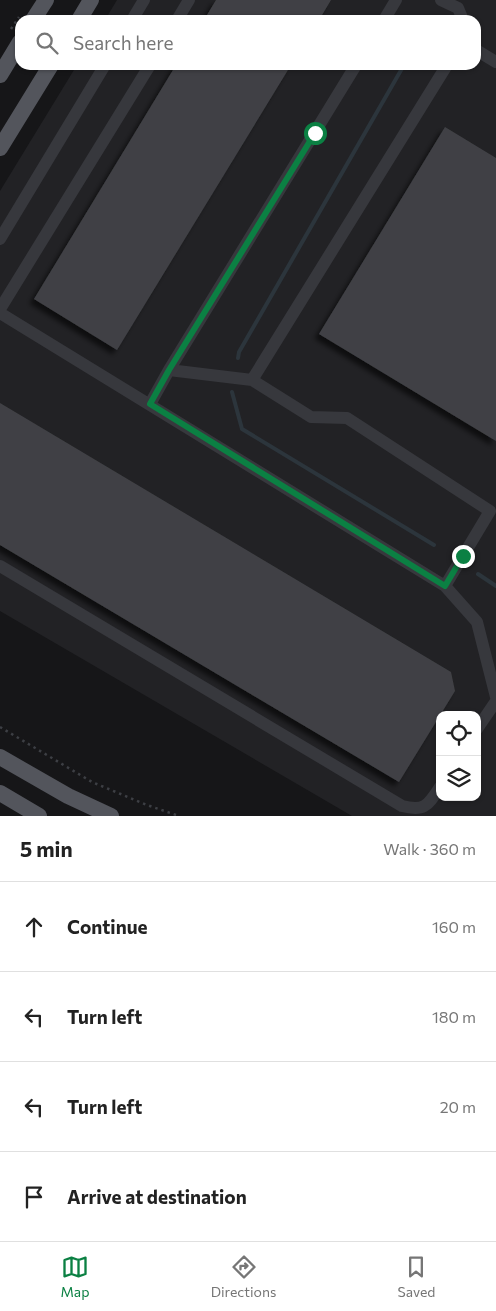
<!DOCTYPE html>
<html lang="en">
<head>
<meta charset="utf-8">
<style>
	body { margin:0; font-family:Commissioner,sans-serif; background:#f6f6f6; color:#222 }
	.controls { position:absolute; right:15px; bottom:15px; display:grid; overflow:hidden; border-radius:10px; box-shadow:0 1px 4px #0004 }
	.controls button { width:45px; height:45px; display:grid; place-items:center; padding:0; border:0; border-bottom:1px solid #e0e0e0; background:#fff; color:#222; font:25px sans-serif }
	.stop { position:absolute; width:15px; height:15px; margin:-11px; border:4px solid #0b8043; border-radius:50%; background:#fff }
	.stop.end { background:#0b8043; border-color:#fff; box-shadow:0 1px 5px #0008 }
	.list { margin:0; padding:0; list-style:none }
	h2 { display:flex; justify-content:space-between; align-items:center; height:65px; margin:0; padding:0 20px; font-size:21px }
	h2 small { font-size:16px; font-weight:400; color:#767676 }
	.list li { display:grid; grid-template-columns:32px 1fr auto; gap:15px; align-items:center; box-sizing:border-box; height:90px; padding:0 20px; border-top:1px solid #e0e0e0 }
	.list b { display:block; font-size:19px; white-space:nowrap }
	.list em { font-size:16px; font-style:normal; color:#767676 }
	.icon { flex:none; width:28px; height:28px; fill:none; stroke:currentColor; stroke-width:2; stroke-linecap:round; stroke-linejoin:round }
	.map { position:relative; flex:none; width:496px; height:816px; overflow:hidden }
	.search { position:absolute; background:#fff; box-shadow:0 1px 4px #0004; left:15px; right:15px; top:15px; height:55px; display:flex; align-items:center; gap:12px; box-sizing:border-box; padding:0 18px; border-radius:15px; color:#767676; font-size:19px }
	.sheet { height:425px; background:#fff }
	nav { display:flex; justify-content:space-around; align-items:center; box-sizing:border-box; height:70px; border-top:1px solid #e0e0e0; background:#fff; font-size:14px; color:#767676 }
	nav a { display:grid; justify-items:center; gap:2px }
	nav .on { color:#0b8043 }
	.map>svg:first-child { display:block }
</style>
</head>
<body>
<div class="map">
<svg width="496" height="816" viewBox="0 0 496 816">
	<defs>
		<filter id="shadow"><feDropShadow dx="-4.5" dy="4.5" stdDeviation="2.5" flood-color="#0009"/></filter>
	</defs>
	<rect width="100%" height="100%" fill="#161618"/>
	<path fill="#222225" fill-rule="evenodd" d="M 117,0 L 496,0 L 496,816 L 352,816 L 0,611 L 0,191 L 77,65 L 476,65 L 476,20 L 105,20 ZM 440,715 L 477,715 L 477,797 L 440,797 Z"/>
	<g fill="none" stroke-linecap="round" stroke-linejoin="round">
		<path stroke="#2c353c" stroke-width="4" d="M 238,358 L 239,352 L 404,65
			M 232,392 L 242,429 L 434,545
			M 478,574 L 496,586"/>
	</g>
	<path fill="#404145" filter="url(#shadow)" d="M 216,0 L 331,0 L 319,20 L 204,20 Z
		M 176,65 L 291,65 L 117,350 L 34,299 Z
		M 445,127 L 496,158 L 496,441 L 319,334 Z
		M 0,403 L 451,672 L 455,691 L 399,782 L 0,545 Z"/>
	<g fill="none" stroke-linecap="round" stroke-linejoin="round">
		<path stroke="#3d3f44" stroke-width="2.5" stroke-dasharray="2.5 4" stroke-linecap="butt" d="M 11,29 L 19,17
			M 0,727 L 92,782 L 147,805 L 179,816"/>
		<path stroke="#37383d" stroke-width="12" d="M 441,0 L 458,8 L 463,20
			M 132,20 L 144,0
			M 177,20 L 189,0
			M 384,20 L 396,0
			M 476,50 L 496,62
			M 356,65 L 169,370 L 252,380 L 311,417 L 347,418 L 490,511 L 445,586 L 477,622 L 496,697
			M 0,239 L 105,65
			M 0,309 L 150,65
			M 0,313 L 445,586
			M 252,380 L 447,65
			M 150,404 L 169,370
			M 0,566 L 402,806 C 425,812 428,805 440,787
			M 477,729 L 496,701"/>
		<path stroke="#53555c" stroke-width="16" d="M 33,20 L 46,0
			M 79,20 L 91,0
			M 0,75 L 20,42
			M 0,148 L 51,65
			M 0,757 L 68,796 L 111,816
			M 0,793 L 39,816"/>
	</g>
	<g fill="none" stroke-linecap="round" stroke-linejoin="round">
		<path stroke="#0b8043" stroke-width="6" d="M 315,133 L 169,370 L 150,404 L 445,586 L 463,556"/>
	</g>
</svg>
<div class="controls">
<button><svg class="icon" aria-label="locate" viewBox="0 0 24 24"><circle cx="12" cy="12" r="6"/><path d="M12 2v4M12 18v4M2 12h4M18 12h4"/></svg></button>
<button><svg class="icon" aria-label="layers" viewBox="0 0 24 24"><path d="M12 4l9 5-9 5-9-5zM3 14l9 5 9-5"/></svg></button>
</div>
<div class="stop" style="left:315px;top:133px"></div>
<div class="stop end" style="left:463px;top:556px"></div>
<div class="search"><svg class="icon" aria-label="search" viewBox="0 0 24 24"><circle cx="10" cy="10" r="6"/><path d="M15 15l6 6"/></svg>Search here</div>
</div>
<section class="sheet">
<h2>5 min<small>Walk · 360 m</small></h2>
<ul class="list">
<li><svg class="icon" aria-label="ahead" viewBox="0 0 24 24"><path d="M12 20V5M6 11l6-6 6 6"/></svg><div><b>Continue</b></div><em>160 m</em></li>
<li><svg class="icon" aria-label="left" viewBox="0 0 24 24"><path d="M17 20v-9H6M10 6l-5 5 5 5"/></svg><div><b>Turn left</b></div><em>180 m</em></li>
<li><svg class="icon" aria-label="left" viewBox="0 0 24 24"><path d="M17 20v-9H6M10 6l-5 5 5 5"/></svg><div><b>Turn left</b></div><em>20 m</em></li>
<li><svg class="icon" aria-label="arrive" viewBox="0 0 24 24"><path d="M6 21V4h12l-3 4 3 4H6"/></svg><div><b>Arrive at destination</b></div></li>
</ul>
</section>
<nav>
<a class="on"><svg class="icon" aria-label="map" viewBox="0 0 24 24"><path d="M3 6l6-2 6 2 6-2v14l-6 2-6-2-6 2zM9 4v14M15 6v14"/></svg>Map</a>
<a><svg class="icon" aria-label="directions" viewBox="0 0 24 24"><path d="M12 3l9 9-9 9-9-9zM9 14v-3h6M13 9l2 2-2 2"/></svg>Directions</a>
<a><svg class="icon" aria-label="saved" viewBox="0 0 24 24"><path d="M7 4h10v16l-5-4-5 4z"/></svg>Saved</a>
</nav>
</body>
</html>
